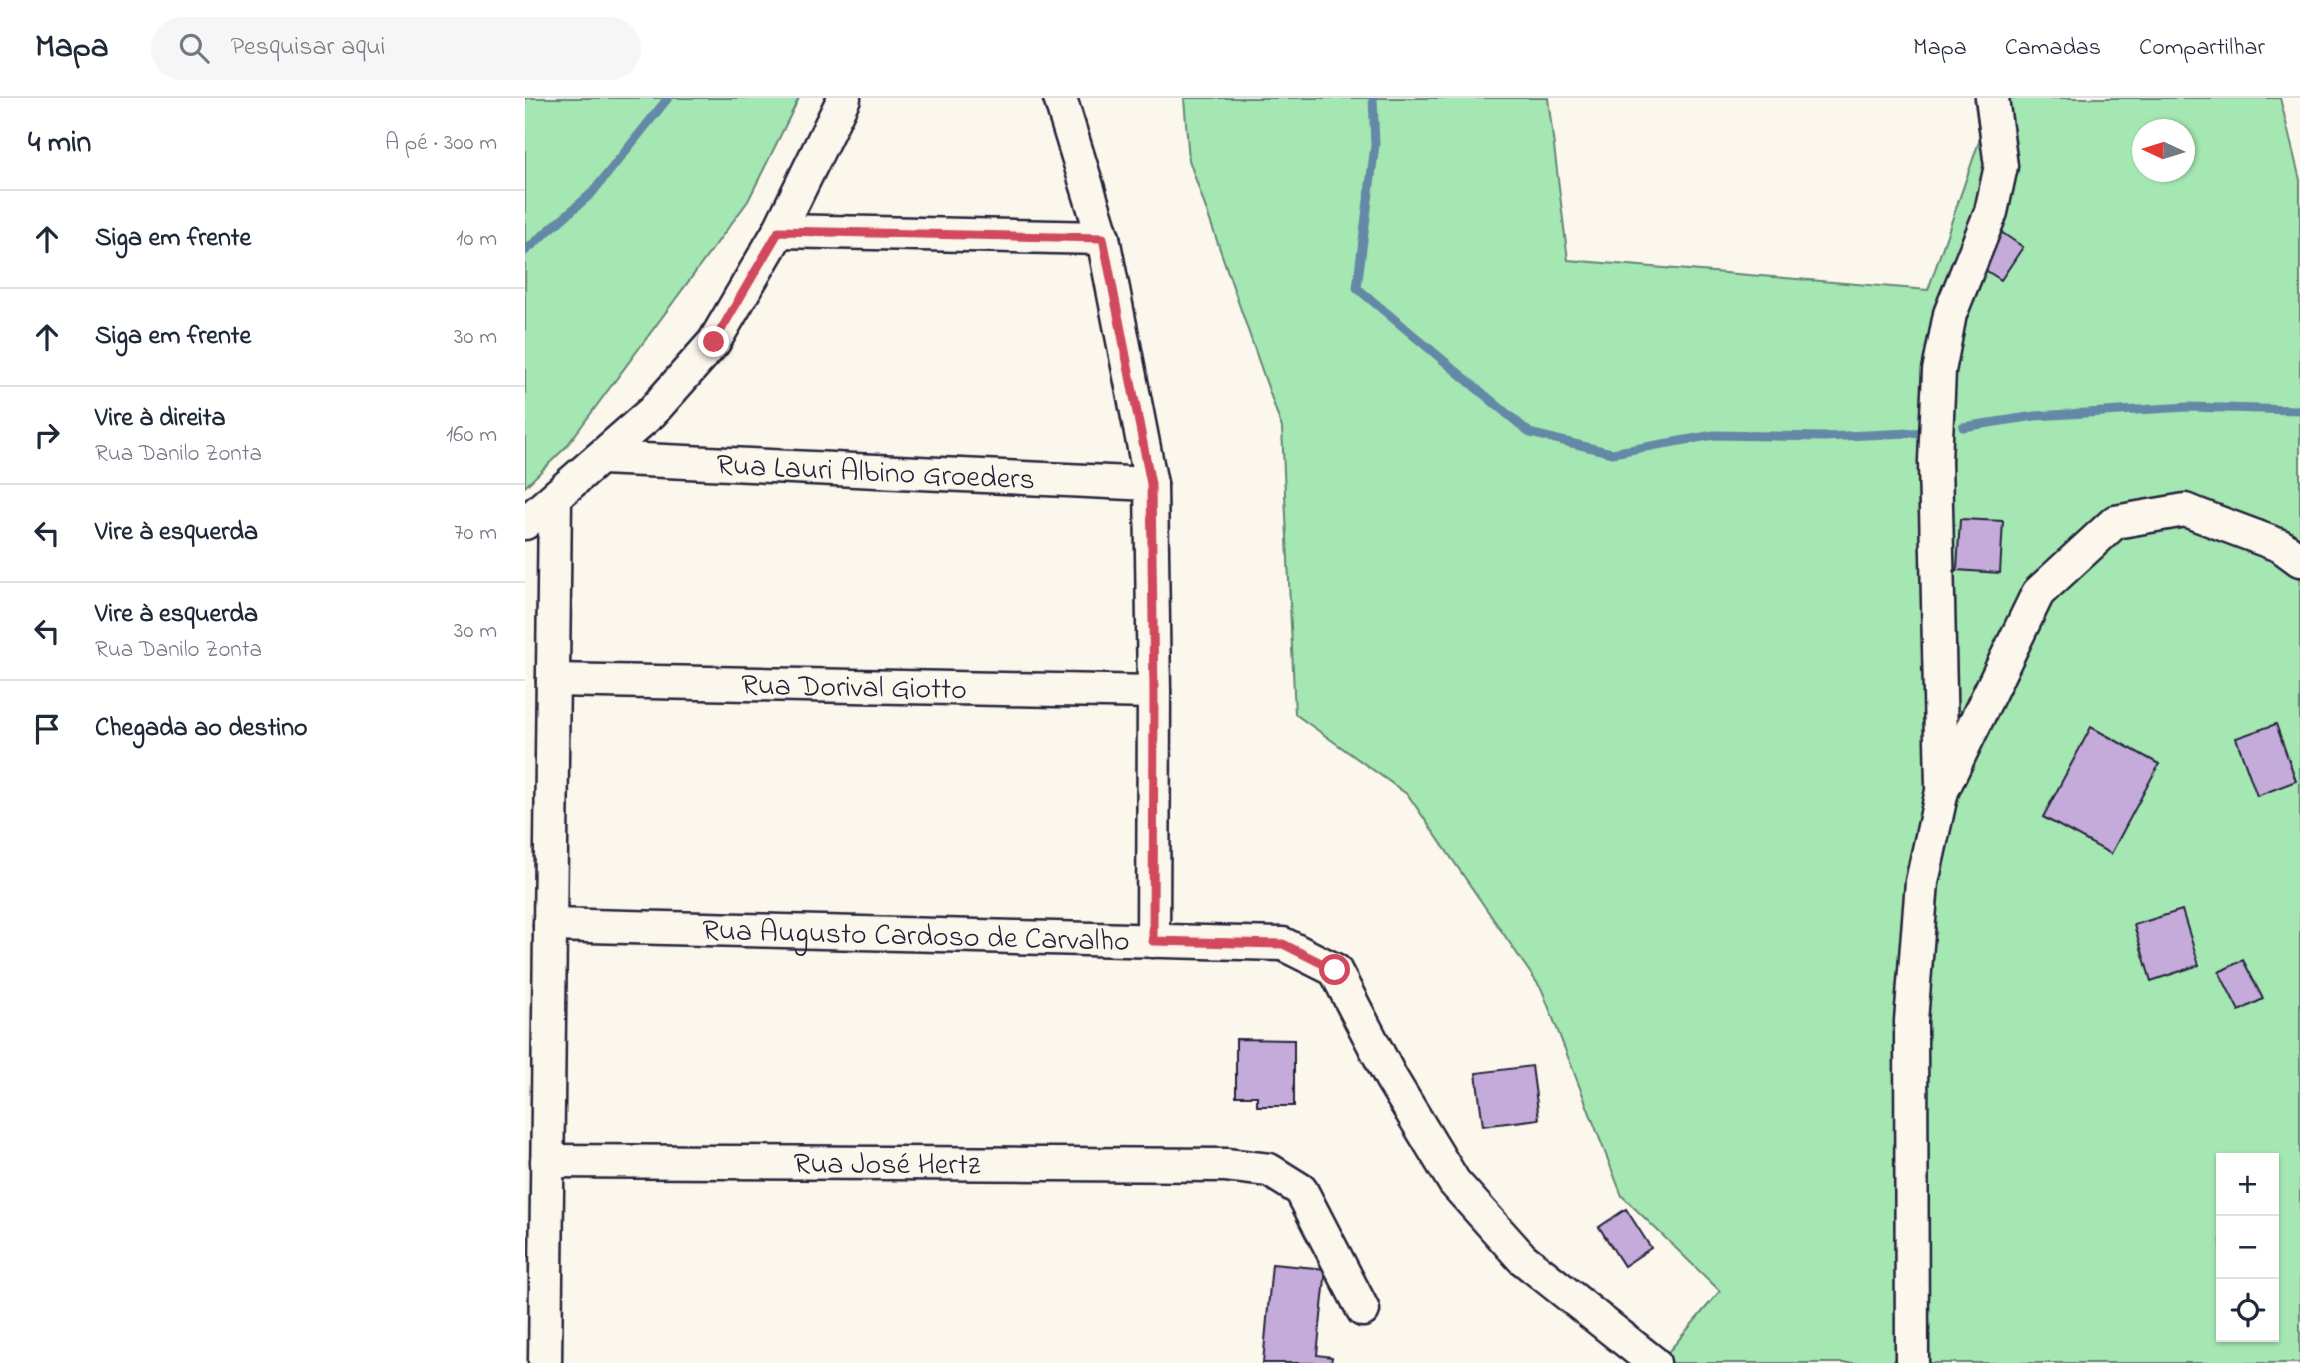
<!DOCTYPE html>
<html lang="pt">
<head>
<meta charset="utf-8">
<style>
	body { margin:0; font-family:"Indie Flower",sans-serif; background:#f6f6f7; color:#1f2937 }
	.controls { position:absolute; right:21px; bottom:21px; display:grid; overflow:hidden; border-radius:0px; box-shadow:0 2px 5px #0004 }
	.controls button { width:63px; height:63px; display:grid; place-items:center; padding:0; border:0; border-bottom:2px solid #e0e1e3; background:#fff; color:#1f2937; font:35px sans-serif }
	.compass { position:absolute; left:1607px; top:21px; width:63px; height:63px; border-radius:50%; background:#fff; box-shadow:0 2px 5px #0004; rotate:274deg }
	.stop { position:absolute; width:21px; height:21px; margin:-16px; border:5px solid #d1495b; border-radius:50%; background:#fff }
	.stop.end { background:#d1495b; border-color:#fff; box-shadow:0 2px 7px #0008 }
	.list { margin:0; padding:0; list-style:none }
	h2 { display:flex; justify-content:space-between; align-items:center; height:91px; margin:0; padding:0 28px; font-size:30px }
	h2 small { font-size:23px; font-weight:400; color:#747a83 }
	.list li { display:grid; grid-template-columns:46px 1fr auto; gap:21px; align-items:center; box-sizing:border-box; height:98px; padding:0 28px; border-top:2px solid #e0e1e3 }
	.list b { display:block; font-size:26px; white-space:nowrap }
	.list p { margin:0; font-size:23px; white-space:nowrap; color:#747a83 }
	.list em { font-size:23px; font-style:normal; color:#747a83 }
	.icon { flex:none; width:38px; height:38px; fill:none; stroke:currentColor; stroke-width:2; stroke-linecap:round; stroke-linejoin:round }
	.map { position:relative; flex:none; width:1775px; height:1265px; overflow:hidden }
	header { display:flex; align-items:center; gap:42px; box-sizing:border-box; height:98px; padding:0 35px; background:#fff; border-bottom:2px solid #e0e1e3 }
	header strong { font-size:33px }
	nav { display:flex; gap:38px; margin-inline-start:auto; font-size:24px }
	.search { width:490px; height:63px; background:#f6f6f7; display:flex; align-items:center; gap:18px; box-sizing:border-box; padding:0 24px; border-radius:38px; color:#747a83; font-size:26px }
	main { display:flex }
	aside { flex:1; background:#fff }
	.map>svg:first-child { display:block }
</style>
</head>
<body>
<header>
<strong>Mapa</strong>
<div class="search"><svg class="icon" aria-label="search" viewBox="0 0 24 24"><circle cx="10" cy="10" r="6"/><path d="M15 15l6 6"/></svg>Pesquisar aqui</div>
<nav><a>Mapa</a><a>Camadas</a><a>Compartilhar</a></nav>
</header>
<main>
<aside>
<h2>4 min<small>A pé · 300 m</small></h2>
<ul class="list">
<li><svg class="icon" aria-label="ahead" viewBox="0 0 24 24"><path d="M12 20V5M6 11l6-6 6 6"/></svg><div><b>Siga em frente</b></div><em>10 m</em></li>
<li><svg class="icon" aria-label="ahead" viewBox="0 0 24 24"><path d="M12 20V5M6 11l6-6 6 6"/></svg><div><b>Siga em frente</b></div><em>30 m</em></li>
<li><svg class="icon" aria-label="right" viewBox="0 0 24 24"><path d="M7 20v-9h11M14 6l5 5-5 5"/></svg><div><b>Vire à direita</b><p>Rua Danilo Zonta</p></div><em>160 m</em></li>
<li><svg class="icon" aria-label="left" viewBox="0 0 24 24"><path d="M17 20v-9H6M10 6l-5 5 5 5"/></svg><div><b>Vire à esquerda</b></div><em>70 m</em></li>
<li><svg class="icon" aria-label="left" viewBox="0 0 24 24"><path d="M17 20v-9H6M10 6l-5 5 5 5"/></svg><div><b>Vire à esquerda</b><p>Rua Danilo Zonta</p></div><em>30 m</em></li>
<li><svg class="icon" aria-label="arrive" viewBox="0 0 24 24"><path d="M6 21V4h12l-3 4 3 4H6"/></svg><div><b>Chegada ao destino</b></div></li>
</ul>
</aside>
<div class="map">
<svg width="1775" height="1265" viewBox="0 0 1775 1265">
	<rect width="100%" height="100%" fill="#fbf7ec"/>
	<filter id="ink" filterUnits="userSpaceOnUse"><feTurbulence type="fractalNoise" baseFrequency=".0143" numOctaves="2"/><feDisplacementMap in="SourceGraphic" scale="14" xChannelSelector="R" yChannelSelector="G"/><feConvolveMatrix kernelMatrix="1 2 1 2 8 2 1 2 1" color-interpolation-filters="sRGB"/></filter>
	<g filter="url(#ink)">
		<path fill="#a5e7b2" stroke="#648476" stroke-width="2" fill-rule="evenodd" d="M 0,0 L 274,0 L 223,103 L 41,349 L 0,389 Z
			M 659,0 L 1023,0 L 1043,162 L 1403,192 L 1469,0 L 1755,0 L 1775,82 L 1775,1265 L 1134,1265 L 1195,1193 L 1097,1098 L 1017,892 L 883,697 L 770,616 L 757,330 L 664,62 ZM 1618,32 L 1660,32 L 1660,74 L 1618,74 ZM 1696,1060 L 1749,1060 L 1749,1239 L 1696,1239 Z"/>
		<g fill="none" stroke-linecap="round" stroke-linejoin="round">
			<path stroke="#6389a7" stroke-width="9" d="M 848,0 L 850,47 L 832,190 L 1005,335 L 1087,355 L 1189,337 L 1299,339 L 1405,334
				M 0,153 L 67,95 L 143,0
				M 1438,329 L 1510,318 L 1663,309 L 1775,312"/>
		</g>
		<path fill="#c4abd9" stroke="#22223b" stroke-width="2" d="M 1476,134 L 1498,149 L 1476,182 L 1454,168 Z
			M 1435,421 L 1478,423 L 1475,475 L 1432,472 Z
			M 1751,626 L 1771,683 L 1732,698 L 1711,640 Z
			M 1566,629 L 1634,666 L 1586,756 L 1518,719 Z
			M 1657,812 L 1674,867 L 1626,883 L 1609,827 Z
			M 1718,862 L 1738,901 L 1714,913 L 1694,874 Z
			M 711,941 L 769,942 L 769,1008 L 732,1008 L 732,998 L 711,998 Z
			M 1007,968 L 1014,1021 L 958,1028 L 951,975 Z
			M 1101,1111 L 1126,1150 L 1099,1168 L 1074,1129 Z
			M 747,1166 L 801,1171 L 792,1257 L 807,1259 L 806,1265 L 738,1265 Z"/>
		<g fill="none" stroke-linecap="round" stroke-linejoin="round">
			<defs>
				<g id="minor">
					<path d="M 535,0 L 578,140 L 626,386 L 629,594 L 628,843"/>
					<path d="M 254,133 L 578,140"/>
					<path id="s1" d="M 76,360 L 626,386"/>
					<path d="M 0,425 L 127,314 L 189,244 L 254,133 L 319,0"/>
					<path id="s2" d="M 28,582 L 629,594"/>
					<path d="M 1417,688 L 1410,363 L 1414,273 L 1425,216 L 1466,114 L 1476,68 L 1467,0"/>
					<path id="s3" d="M 25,827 L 758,846 L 810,872 L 866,980 L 929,1084 L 997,1160 L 1129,1265"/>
					<path id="s4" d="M 22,1063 L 701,1067 L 744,1072 L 776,1092 L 838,1212"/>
					<path d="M 20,1265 L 30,401"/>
					<path d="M 1387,1265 L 1386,923 L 1397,784 L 1417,693 L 1513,495 L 1590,424 L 1660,412 L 1756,448 L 1775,462"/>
				</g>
			</defs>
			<use href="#minor" stroke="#22223b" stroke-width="37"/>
			<use href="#minor" stroke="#fbf7ec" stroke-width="32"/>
		</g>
	</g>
	<g fill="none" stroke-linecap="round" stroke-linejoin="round" filter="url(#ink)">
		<path stroke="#d1495b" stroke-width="9" d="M 189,244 L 254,133 L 578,140 L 626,386 L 629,594 L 628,843 L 758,846 L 810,872"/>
	</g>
	<g text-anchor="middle" stroke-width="6" stroke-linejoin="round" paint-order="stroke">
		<g font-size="30" fill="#22223b" stroke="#fbf7ec">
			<text dy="10" stroke="none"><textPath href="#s1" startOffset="275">Rua Lauri Albino Groeders</textPath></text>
			<text dy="10" stroke="none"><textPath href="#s2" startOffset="301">Rua Dorival Giotto</textPath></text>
			<text dy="10" stroke="none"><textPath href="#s3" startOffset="366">Rua Augusto Cardoso de Carvalho</textPath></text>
			<text dy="10" stroke="none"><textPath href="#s4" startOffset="340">Rua José Hertz</textPath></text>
		</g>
	</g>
</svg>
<div class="controls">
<button>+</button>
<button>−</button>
<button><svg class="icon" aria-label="locate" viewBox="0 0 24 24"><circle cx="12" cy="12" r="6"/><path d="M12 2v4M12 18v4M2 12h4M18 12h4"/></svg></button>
</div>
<svg class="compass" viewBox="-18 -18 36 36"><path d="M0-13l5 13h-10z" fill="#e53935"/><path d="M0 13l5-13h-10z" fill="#747a83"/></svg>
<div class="stop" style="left:810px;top:872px"></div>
<div class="stop end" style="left:189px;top:244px"></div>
</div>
</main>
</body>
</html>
